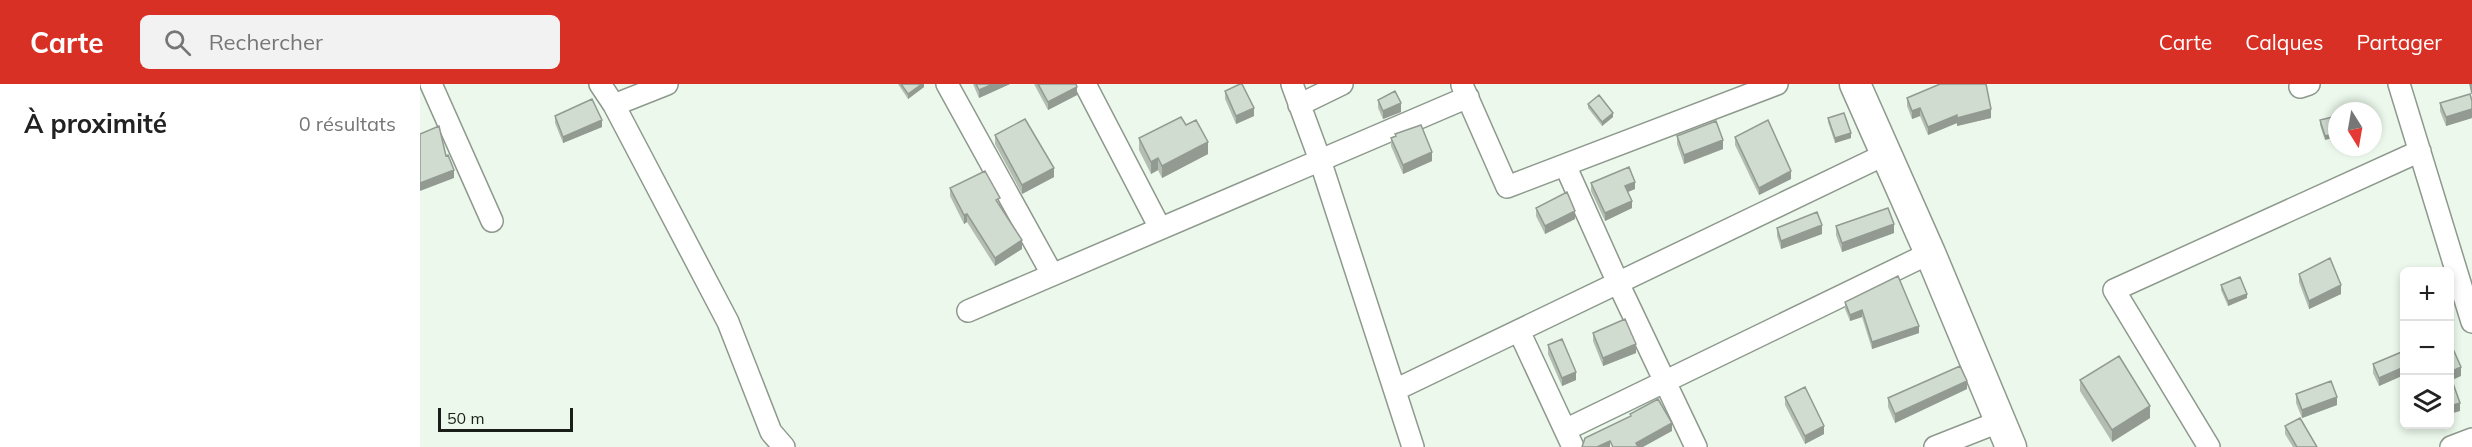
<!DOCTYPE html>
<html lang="fr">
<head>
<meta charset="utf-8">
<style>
	body { margin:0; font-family:Mulish,sans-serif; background:#f2f2f2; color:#222 }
	.controls { position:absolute; right:18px; bottom:18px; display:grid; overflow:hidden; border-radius:9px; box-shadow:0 3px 9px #0003 }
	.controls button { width:54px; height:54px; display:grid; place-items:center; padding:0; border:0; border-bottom:2px solid #e0e0e0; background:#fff; color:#222; font:30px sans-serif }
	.compass { position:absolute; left:1908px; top:18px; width:54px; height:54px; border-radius:50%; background:#fff; box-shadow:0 3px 9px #0003; rotate:169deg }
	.scale { position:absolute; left:18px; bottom:15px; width:135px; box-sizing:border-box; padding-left:6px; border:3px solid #1a1e19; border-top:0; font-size:16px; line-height:21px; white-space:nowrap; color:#1a1e19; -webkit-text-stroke:4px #ebf8eb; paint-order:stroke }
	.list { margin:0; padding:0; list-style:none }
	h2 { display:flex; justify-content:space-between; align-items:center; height:78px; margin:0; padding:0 24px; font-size:26px }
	h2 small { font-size:20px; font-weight:400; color:#767676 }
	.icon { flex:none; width:33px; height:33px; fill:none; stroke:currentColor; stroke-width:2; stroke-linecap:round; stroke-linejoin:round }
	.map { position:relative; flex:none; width:2052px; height:363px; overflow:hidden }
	header { display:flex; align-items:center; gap:36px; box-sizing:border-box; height:84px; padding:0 30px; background:#d93025; color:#fff }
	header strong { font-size:28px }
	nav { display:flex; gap:33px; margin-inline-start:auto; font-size:21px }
	.search { width:420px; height:54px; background:#f2f2f2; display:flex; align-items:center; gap:15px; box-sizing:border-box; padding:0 21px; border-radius:9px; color:#767676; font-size:22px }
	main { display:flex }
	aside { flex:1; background:#fff }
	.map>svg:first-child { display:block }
</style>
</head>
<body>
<header>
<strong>Carte</strong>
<div class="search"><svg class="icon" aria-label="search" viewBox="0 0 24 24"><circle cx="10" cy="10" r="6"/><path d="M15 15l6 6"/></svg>Rechercher</div>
<nav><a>Carte</a><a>Calques</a><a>Partager</a></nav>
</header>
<main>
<aside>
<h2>À proximité<small>0 résultats</small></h2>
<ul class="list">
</ul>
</aside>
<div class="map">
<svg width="2052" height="363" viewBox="0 0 2052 363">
	<rect width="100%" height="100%" fill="#ebf8eb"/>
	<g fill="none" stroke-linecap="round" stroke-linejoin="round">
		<defs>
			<path id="street" d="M 11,0 L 72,137
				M 180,0 L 194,21 L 308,238 L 351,348 L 364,363
				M 527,0 L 632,190
				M 665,0 L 740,144
				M 872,0 L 900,76 L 993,363
				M 1979,0 L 2052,238
				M 1042,1 L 1087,103 L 1357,0
				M 1880,3 L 1889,0
				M 194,21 L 247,0
				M 879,21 L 922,0
				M 1145,81 L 1198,199 L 1276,363
				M 548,227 L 1048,13
				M 1099,247 L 1153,363
				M 975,306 L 1466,70
				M 1145,346 L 1510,169
				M 1515,363 L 1581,337
				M 1789,363 L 1694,206 L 2000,67
				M 2031,363 L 2052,355"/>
			<path id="secondary" d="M 1435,0 L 1510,169 L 1591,363"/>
		</defs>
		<use href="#street" stroke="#8e998d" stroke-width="24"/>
		<use href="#secondary" stroke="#8e998d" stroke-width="33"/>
		<use href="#street" stroke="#fff" stroke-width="21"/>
		<use href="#secondary" stroke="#fff" stroke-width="30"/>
	</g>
	<path fill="#b3bdb2" d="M 478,0 L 504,0 L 504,3 L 488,15 Z
		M 553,0 L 590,0 L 559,14 Z
		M 614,0 L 656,0 L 657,11 L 628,26 Z
		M 805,7 L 834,32 L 816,40 L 805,15 Z
		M 1487,14 L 1571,34 L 1537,42 L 1537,39 L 1508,51 L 1500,32 L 1492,35 L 1487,22 Z
		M 958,16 L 981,28 L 963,35 L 958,24 Z
		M 2052,17 L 2052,34 L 2026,42 L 2020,27 L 2020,19 Z
		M 1168,20 L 1193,33 L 1182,42 L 1168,24 Z
		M 135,32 L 182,43 L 143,59 L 135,39 Z
		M 1917,32 L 1905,56 L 1900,41 L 1900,36 Z
		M 1408,34 L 1431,54 L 1415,59 L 1408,38 Z
		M 766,41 L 788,70 L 742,94 L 738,86 L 731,90 L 719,66 L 719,54 Z
		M 975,50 L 1012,77 L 983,90 L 971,62 L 971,54 L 975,52 Z
		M 575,51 L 634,93 L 602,110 L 575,60 Z
		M 1257,52 L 1303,65 L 1264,80 L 1257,60 Z
		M 1315,53 L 1371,95 L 1339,111 L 1315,61 Z
		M 1171,99 L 1215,105 L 1208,108 L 1212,124 L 1185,137 L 1171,107 Z
		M 530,104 L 580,121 L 602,165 L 575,182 L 547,138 L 544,140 L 530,112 Z
		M 1116,124 L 1155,135 L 1125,150 L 1116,132 Z
		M 1416,142 L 1474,149 L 1422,168 L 1416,151 Z
		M 1357,144 L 1402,150 L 1361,165 L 1357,152 Z
		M 1879,190 L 1921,210 L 1889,225 L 1879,198 Z
		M 1801,201 L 1827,214 L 1808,222 L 1801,206 Z
		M 1425,218 L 1499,249 L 1452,265 L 1442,233 L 1430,237 L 1425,225 Z
		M 1173,249 L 1216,269 L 1183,282 L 1173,257 Z
		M 1128,261 L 1156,296 L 1142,302 L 1128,270 Z
		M 1984,267 L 1984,291 L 1959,302 L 1953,289 L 1953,280 Z
		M 1660,296 L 1730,334 L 1692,358 L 1660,307 Z
		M 1547,305 L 1475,339 L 1468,323 L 1468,314 Z
		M 1876,310 L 1917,321 L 1882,334 L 1876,319 Z
		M 1365,313 L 1404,350 L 1385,360 L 1365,321 Z
		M 1865,342 L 1897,363 L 1873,363 L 1865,350 Z"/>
	<path fill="#929a91" d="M 502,0 L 504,0 L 504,3 L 488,15 L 488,10 Z
		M 573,0 L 590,0 L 559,14 L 559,6 Z
		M 657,3 L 657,11 L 628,26 L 628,18 Z
		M 981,19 L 981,28 L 963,35 L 963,27 Z
		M 834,24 L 834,32 L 816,40 L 816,32 Z
		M 1500,24 L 1500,32 L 1492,35 L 1492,27 Z
		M 1571,25 L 1571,34 L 1537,42 L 1537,34 Z
		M 2052,25 L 2052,34 L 2026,42 L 2026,33 Z
		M 1193,29 L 1193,33 L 1182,42 L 1182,38 Z
		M 1537,31 L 1537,39 L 1508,51 L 1508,43 Z
		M 182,36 L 182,43 L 143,59 L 143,53 Z
		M 1431,49 L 1431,54 L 1415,59 L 1415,54 Z
		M 1917,49 L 1917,53 L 1905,56 L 1905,52 Z
		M 1303,56 L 1303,65 L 1264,80 L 1264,71 Z
		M 788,58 L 788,70 L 742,94 L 742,82 Z
		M 1012,68 L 1012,77 L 983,90 L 983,81 Z
		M 738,74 L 738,86 L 731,90 L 731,78 Z
		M 634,84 L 634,93 L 602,110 L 602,101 Z
		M 34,86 L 34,94 L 0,107 L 0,99 Z
		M 1371,87 L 1371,95 L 1339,111 L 1339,104 Z
		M 1215,98 L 1215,105 L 1205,109 L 1205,102 Z
		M 1212,117 L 1212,124 L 1185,137 L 1185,129 Z
		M 1155,127 L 1155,135 L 1125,150 L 1125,142 Z
		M 547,130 L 547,138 L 544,140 L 544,131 Z
		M 1474,140 L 1474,149 L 1422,168 L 1422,159 Z
		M 1402,141 L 1402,150 L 1361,165 L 1361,157 Z
		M 602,156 L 602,165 L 575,182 L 575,174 Z
		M 1921,201 L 1921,210 L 1889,225 L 1889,217 Z
		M 1827,210 L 1827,214 L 1808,222 L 1808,217 Z
		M 1442,226 L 1442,233 L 1430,237 L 1430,231 Z
		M 1499,242 L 1499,249 L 1452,265 L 1452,258 Z
		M 1216,260 L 1216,269 L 1183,282 L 1183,274 Z
		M 1984,283 L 1984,291 L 1959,302 L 1959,294 Z
		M 2041,283 L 2041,292 L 2030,297 L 2030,288 Z
		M 1156,288 L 1156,296 L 1142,302 L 1142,294 Z
		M 1547,297 L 1547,305 L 1475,339 L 1475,330 Z
		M 1917,313 L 1917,321 L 1882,334 L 1882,326 Z
		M 2040,319 L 2040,327 L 2030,330 L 2030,322 Z
		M 1730,322 L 1730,334 L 1692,358 L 1692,346 Z
		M 1252,339 L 1252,347 L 1223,363 L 1216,363 L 1216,359 Z
		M 1404,342 L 1404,350 L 1385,360 L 1385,352 Z
		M 1190,357 L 1190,363 L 1177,363 Z"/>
	<path fill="#d0dccf" stroke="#929a91" stroke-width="1.5" d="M 481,0 L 502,0 L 488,10 Z
		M 556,0 L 573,0 L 559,6 Z
		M 618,0 L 656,0 L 657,3 L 628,18 Z
		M 820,0 L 822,0 L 834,24 L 816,32 L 805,7 Z
		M 1520,0 L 1566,0 L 1571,25 L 1537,34 L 1537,31 L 1508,43 L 1500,24 L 1492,27 L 1487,14 Z
		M 2050,0 L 2052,0 L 2052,10 Z
		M 975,7 L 981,19 L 963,27 L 958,16 Z
		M 2050,10 L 2052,17 L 2052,25 L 2026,33 L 2020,19 Z
		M 1179,11 L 1193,29 L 1182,38 L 1168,20 Z
		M 172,15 L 182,36 L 143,53 L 135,32 Z
		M 1424,29 L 1431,49 L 1415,54 L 1408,34 Z
		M 1917,32 L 1917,49 L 1905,52 L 1900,36 Z
		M 761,33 L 766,41 L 776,36 L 788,58 L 742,82 L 738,74 L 731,78 L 719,54 Z
		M 605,35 L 634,84 L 602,101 L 575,51 Z
		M 1348,36 L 1371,87 L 1339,104 L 1315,53 Z
		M 1296,37 L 1303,56 L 1264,71 L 1257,52 Z
		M 1001,41 L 1012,68 L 983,81 L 971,54 L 976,52 L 975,50 Z
		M 19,42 L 26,72 L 28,71 L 34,86 L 0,99 L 0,50 Z
		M 1209,83 L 1215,98 L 1205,102 L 1212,117 L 1185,129 L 1171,99 Z
		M 565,87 L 580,114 L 576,116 L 602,156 L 575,174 L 547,130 L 544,131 L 530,104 Z
		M 1147,108 L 1155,127 L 1125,142 L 1116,124 Z
		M 1468,124 L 1474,140 L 1422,159 L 1416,142 Z
		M 1397,128 L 1402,141 L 1361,157 L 1357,144 Z
		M 1910,174 L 1921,201 L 1889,217 L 1879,190 Z
		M 1478,192 L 1499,242 L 1452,258 L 1442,226 L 1430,231 L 1425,218 Z
		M 1820,193 L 1827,210 L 1808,217 L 1801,201 Z
		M 1205,235 L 1216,260 L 1183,274 L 1173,249 Z
		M 1142,255 L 1156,288 L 1142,294 L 1128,261 Z
		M 2030,258 L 2041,283 L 2030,288 Z
		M 1984,267 L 1984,283 L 1959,294 L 1953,280 Z
		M 1699,272 L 1730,322 L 1692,346 L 1660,296 Z
		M 1540,282 L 1547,297 L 1475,330 L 1468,314 Z
		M 2030,291 L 2040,319 L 2030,322 Z
		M 1911,297 L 1917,313 L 1882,326 L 1876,310 Z
		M 1385,303 L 1404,342 L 1385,352 L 1365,313 Z
		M 1238,315 L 1252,339 L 1216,359 L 1218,363 L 1193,363 L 1190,357 L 1177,363 L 1162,363 L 1165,354 L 1211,332 L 1210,330 Z
		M 1880,334 L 1897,363 L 1877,363 L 1865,342 Z"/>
</svg>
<div class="controls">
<button>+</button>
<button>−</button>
<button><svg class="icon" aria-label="layers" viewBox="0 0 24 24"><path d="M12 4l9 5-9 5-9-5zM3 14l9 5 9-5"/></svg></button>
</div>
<svg class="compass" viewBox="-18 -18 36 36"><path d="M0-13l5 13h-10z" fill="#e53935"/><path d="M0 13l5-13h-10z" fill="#767676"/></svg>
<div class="scale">50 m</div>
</div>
</main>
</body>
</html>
